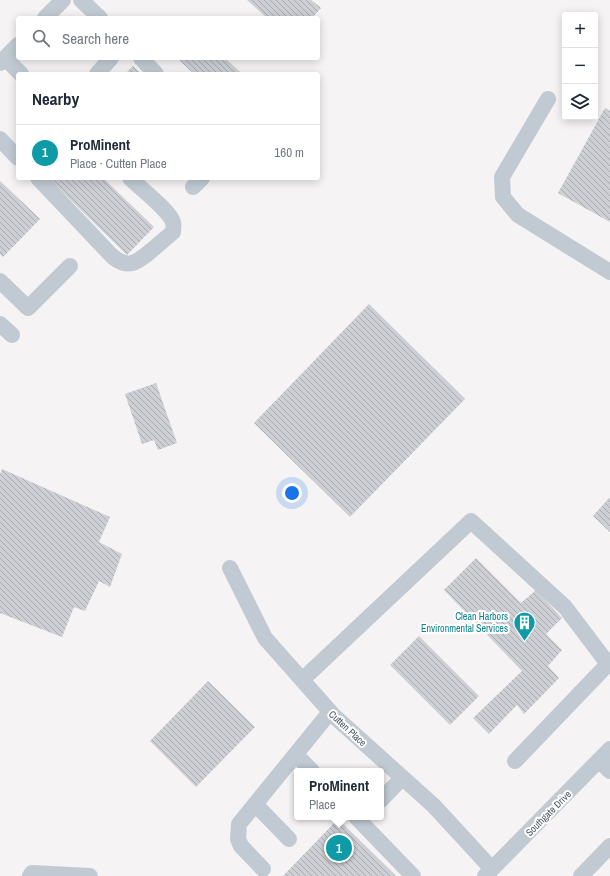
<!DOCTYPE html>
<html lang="en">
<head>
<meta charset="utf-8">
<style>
	body { margin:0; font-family:"Archivo Narrow",sans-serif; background:#f2f2f3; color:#1f2937 }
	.controls { position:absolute; right:12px; top:12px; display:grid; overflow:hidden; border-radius:4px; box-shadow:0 2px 10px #0003 }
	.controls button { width:36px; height:36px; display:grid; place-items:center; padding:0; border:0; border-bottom:1px solid #e0e1e3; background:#fff; color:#1f2937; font:20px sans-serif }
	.you { position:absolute; left:292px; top:493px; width:14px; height:14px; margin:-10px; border:3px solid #fff; border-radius:50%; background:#1a73e8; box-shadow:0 0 0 6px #1a73e833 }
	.badge { display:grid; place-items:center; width:26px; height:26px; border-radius:50%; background:#1a73e8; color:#fff; font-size:13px; font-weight:700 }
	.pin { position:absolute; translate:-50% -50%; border:2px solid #fff; box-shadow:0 1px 4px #0006 }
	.popup { position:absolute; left:294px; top:768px; width:90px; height:52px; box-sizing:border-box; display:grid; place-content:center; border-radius:4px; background:#fff; filter:drop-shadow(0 1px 3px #0005); font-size:13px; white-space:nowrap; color:#747a83 }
	.popup b { font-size:15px; color:#1f2937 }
	.popup::after { content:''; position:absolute; left:50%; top:100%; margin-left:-8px; border:8px solid transparent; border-top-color:#fff }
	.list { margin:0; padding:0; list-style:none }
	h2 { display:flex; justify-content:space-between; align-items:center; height:52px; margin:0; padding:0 16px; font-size:17px }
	h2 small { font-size:13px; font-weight:400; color:#747a83 }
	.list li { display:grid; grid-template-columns:26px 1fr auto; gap:12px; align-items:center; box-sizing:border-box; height:56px; padding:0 16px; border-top:1px solid #e0e1e3 }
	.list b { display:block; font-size:15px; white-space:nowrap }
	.list p { margin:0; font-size:13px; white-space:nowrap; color:#747a83 }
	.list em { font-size:13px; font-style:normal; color:#747a83 }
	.icon { flex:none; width:22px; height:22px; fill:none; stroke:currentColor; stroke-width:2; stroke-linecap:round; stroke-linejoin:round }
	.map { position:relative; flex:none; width:610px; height:876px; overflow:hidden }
	.search { position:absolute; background:#fff; box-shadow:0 2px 10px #0003; left:16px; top:16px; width:304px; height:44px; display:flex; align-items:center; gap:10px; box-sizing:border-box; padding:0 14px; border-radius:4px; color:#747a83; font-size:15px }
	.panel { position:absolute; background:#fff; box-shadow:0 2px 10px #0003; left:16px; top:72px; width:304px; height:108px; border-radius:4px }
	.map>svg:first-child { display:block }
</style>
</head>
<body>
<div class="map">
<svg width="610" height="876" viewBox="0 0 610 876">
	<defs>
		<pattern id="building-back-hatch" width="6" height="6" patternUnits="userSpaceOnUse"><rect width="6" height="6" fill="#cdcfd5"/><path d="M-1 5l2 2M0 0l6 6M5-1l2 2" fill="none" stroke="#a8abb0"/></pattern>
	</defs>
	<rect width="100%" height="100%" fill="#f5f3f3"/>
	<path fill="url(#building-back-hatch)" d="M 247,0 L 311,0 L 321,8 L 312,18 L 267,18 Z
		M 177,58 L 225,58 L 242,74 L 194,74 Z
		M 133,66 L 141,74 L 125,74 Z
		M 605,108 L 610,111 L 610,222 L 558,193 Z
		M 48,178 L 103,178 L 154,227 L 127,255 Z
		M 0,181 L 40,219 L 3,257 L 0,254 Z
		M 369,304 L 465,399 L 350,517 L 254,423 Z
		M 156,383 L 177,443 L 158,450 L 154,440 L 142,444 L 125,394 Z
		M 2,469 L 110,517 L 99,542 L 122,554 L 110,587 L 99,581 L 85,611 L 74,607 L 62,637 L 0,613 L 0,474 Z
		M 610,497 L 610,532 L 593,516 Z
		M 476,558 L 521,603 L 536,590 L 562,618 L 546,634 L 562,650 L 548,666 L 559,678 L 524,714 L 517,705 L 489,734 L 473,718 L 522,671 L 444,590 Z
		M 419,636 L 479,696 L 450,725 L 390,665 Z
		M 208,681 L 255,727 L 196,787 L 150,741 Z
		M 338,819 L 396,876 L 283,876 Z"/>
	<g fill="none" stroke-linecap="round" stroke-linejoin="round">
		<path stroke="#c1cad2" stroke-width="16" d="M 81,0 L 100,18
			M 45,18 L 63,0
			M 5,58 L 21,74
			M 141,58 L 156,74
			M 0,63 L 18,45
			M 97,74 L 111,58
			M 548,99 L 502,177 L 503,197 L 518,215 L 610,272
			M 0,139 L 18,158
			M 38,178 L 112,256 C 118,261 124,265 132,263 C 142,261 164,239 173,232 C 173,229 174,225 173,222 C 169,210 140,188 130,178
			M 193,187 L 202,178
			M 0,281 L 28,308 L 70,266
			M 0,324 L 12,335
			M 230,568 L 265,638 L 334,716 L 434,806 L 492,869
			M 302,680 L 471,521 L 565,607 L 608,664
			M 296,755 L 312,771
			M 599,760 L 610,771
			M 515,761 L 608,664 L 610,666
			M 381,800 L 402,778
			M 255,804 L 289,839
			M 356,817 L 413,876
			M 263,869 L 241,846 L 238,839 L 239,824 L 330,712
			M 30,876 L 32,873 L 90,876
			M 485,876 L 610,749
			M 581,876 L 610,846"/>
	</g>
	<defs>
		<symbol id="building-pin" viewBox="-11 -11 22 30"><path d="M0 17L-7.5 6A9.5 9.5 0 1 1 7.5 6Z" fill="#0f9aa8" stroke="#fff"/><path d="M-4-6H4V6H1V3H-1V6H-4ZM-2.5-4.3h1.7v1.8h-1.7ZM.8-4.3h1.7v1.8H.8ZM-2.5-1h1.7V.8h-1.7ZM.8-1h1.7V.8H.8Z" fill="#fff"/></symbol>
	</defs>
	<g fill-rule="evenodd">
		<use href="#building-pin" x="512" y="610" width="25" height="34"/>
	</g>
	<g text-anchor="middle" stroke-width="4" stroke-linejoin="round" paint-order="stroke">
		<g font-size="10" fill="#0d838f" stroke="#fff" text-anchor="end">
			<text x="508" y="620">Clean Harbors<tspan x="508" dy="12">Environmental Services</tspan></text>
		</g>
		<g font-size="10" fill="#4a5661" stroke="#fff">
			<text transform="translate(348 728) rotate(43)" y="4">Cutten Place</text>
			<text transform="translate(548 813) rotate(-45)" y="4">Southgate Drive</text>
		</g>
	</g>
</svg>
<div class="controls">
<button>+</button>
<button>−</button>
<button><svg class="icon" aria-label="layers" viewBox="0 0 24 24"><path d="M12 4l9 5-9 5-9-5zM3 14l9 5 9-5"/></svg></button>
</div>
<div class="you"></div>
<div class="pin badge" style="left:339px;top:848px;background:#0f9aa8">1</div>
<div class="popup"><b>ProMinent</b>Place</div>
<div class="search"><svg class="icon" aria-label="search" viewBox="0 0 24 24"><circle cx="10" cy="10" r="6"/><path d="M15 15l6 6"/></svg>Search here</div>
<section class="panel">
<h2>Nearby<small></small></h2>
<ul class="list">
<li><span class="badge" style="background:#0f9aa8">1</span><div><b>ProMinent</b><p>Place · Cutten Place</p></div><em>160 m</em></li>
</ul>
</section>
</div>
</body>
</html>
